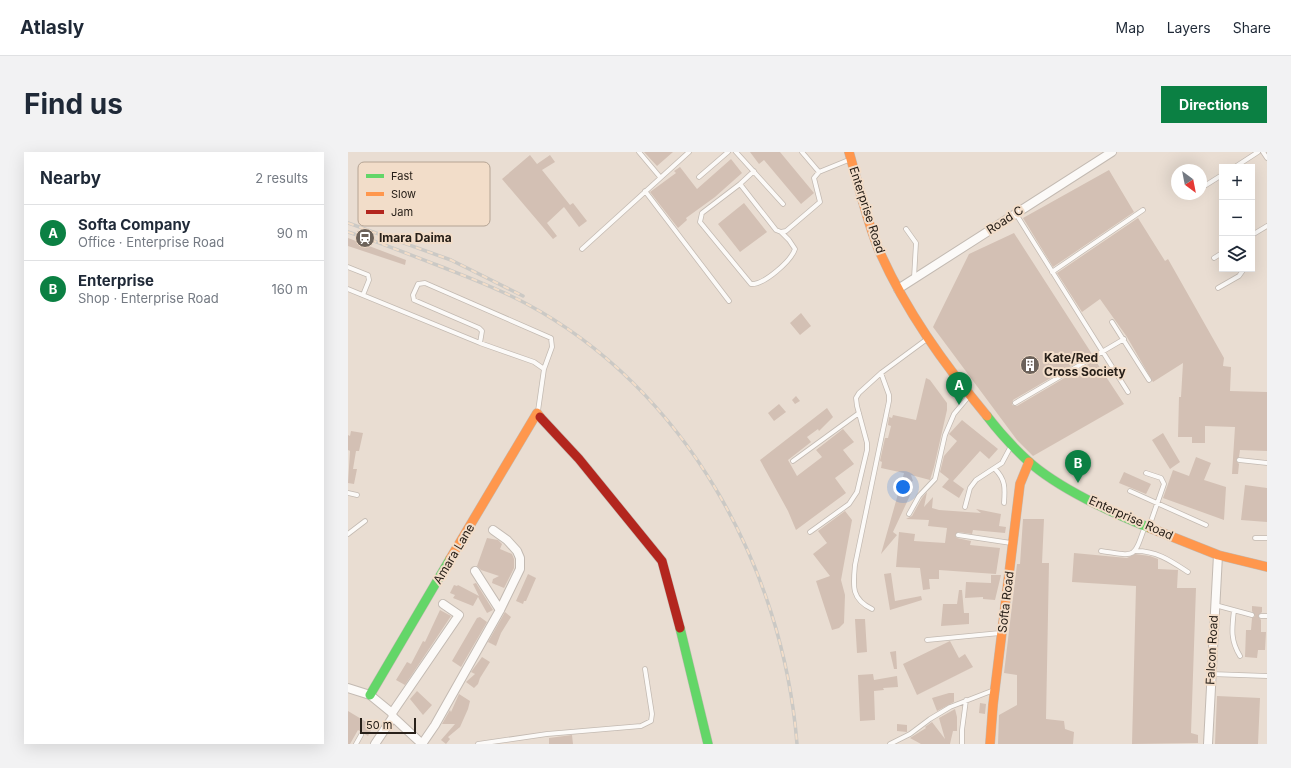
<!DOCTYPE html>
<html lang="en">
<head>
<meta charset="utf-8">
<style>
	body { margin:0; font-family:Inter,sans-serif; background:#f2f2f3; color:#1f2937 }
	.controls { position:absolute; right:12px; top:12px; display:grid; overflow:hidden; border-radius:0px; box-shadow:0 4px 16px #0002 }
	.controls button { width:36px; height:36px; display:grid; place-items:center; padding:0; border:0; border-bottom:1px solid #e0e1e3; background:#fff; color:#1f2937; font:20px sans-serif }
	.compass { position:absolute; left:823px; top:12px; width:36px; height:36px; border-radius:50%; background:#fff; box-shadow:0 4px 16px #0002; rotate:148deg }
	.scale { position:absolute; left:12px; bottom:10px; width:56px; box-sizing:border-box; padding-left:4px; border:2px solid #282019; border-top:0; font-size:11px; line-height:14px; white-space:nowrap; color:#282019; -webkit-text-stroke:3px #f2ddc9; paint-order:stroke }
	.you { position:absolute; left:555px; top:335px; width:14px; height:14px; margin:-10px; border:3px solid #fff; border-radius:50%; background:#1a73e8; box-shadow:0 0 0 6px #1a73e833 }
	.badge { display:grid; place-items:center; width:26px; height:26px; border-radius:50%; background:#0b8043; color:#fff; font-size:13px; font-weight:700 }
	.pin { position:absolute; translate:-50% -33px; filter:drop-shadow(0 1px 2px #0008) }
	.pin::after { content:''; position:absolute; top:21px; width:14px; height:12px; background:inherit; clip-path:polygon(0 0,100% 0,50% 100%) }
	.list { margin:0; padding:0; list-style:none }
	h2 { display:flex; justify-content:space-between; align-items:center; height:52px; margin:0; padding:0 16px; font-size:17px }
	h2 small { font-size:13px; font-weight:400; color:#747a83 }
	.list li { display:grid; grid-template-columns:26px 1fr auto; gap:12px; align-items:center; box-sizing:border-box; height:56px; padding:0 16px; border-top:1px solid #e0e1e3 }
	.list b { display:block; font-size:15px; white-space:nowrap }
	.list p { margin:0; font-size:13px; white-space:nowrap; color:#747a83 }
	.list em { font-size:13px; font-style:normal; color:#747a83 }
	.icon { flex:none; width:22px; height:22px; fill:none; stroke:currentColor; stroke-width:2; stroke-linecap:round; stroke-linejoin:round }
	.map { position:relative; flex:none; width:919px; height:592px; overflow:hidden; border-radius:0px }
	header { display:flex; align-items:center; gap:24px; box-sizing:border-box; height:56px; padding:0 20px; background:#fff; border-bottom:1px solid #e0e1e3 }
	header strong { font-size:19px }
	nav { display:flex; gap:22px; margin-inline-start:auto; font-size:14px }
	.intro { display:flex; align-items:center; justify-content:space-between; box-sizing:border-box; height:96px; padding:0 24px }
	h1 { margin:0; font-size:28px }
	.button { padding:10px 18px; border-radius:0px; background:#0b8043; color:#fff; font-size:14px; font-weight:700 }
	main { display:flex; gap:24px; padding:0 24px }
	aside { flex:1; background:#fff; border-radius:0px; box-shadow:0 4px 16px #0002 }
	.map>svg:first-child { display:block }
</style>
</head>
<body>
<header>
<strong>Atlasly</strong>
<nav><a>Map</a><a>Layers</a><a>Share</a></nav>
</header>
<div class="intro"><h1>Find us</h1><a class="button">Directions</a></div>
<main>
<aside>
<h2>Nearby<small>2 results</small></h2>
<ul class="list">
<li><span class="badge">A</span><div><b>Softa Company</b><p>Office · Enterprise Road</p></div><em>90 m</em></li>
<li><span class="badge">B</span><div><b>Enterprise</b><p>Shop · Enterprise Road</p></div><em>160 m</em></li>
</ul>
</aside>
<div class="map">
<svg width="919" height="592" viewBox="0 0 919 592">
	<rect width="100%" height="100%" fill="#e9ddd2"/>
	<path fill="#d3c0b4" d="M 296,0 L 325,0 L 309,14 Z
		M 402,0 L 432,0 L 466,41 L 453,52 L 416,8 L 411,12 Z
		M 182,3 L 189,12 L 202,3 L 207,10 L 194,18 L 222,53 L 225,51 L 239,69 L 231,75 L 216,55 L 199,71 L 209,84 L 205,87 L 194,74 L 154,27 Z
		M 383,7 L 394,21 L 367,45 L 338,66 L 339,68 L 330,76 L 302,40 L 328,21 L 326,19 L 332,15 L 349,37 Z
		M 761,18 L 786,60 L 705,115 L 675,66 Z
		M 396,51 L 419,80 L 392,100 L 370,72 Z
		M 790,66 L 817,109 L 820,107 L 876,206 L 875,214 L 883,215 L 882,239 L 919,240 L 919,299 L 892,298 L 891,305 L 888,308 L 891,312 L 890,322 L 884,322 L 887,275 L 857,274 L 857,291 L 844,291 L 844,285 L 830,285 L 831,245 L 833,245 L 835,211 L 805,230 L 779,185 L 752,147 L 734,160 L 709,121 Z
		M 666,81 L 744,202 L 665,248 L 664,253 L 669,254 L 747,208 L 776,252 L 685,304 L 669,288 L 585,175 L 621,102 Z
		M 0,86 L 58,108 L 57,113 L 0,94 Z
		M 453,161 L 463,174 L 452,183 L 442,171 Z
		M 578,226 L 582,228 L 599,251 L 599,258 L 586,315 L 582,328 L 563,323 L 565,329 L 553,333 L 556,321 L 533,316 L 534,310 L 532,309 L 537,286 L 540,286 L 543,274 L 540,273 L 541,265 L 544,266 L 545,263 L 568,268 Z
		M 448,244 L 452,249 L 447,252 L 444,248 Z
		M 431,252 L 438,260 L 426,269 L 420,261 Z
		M 479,256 L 485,265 L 471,279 L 470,277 L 459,285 L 463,290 L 440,308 L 449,324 L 474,305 L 468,298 L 495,277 L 506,290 L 495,298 L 506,312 L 487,326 L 498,341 L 448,378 L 440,359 L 412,308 Z
		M 614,268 L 650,297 L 641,307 L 632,299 L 605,329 L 616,337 L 611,346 L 594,335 L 601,327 L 592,320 L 596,304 L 609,289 L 601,282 Z
		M 3,279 L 15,281 L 11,299 L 8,299 L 5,317 L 9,317 L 6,332 L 0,331 L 2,299 L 0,298 L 0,283 L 2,284 Z
		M 815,281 L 832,310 L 822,317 L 804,288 Z
		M 848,305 L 863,311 L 856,328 L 878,335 L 876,368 L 815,346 L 825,318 L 841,324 Z
		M 776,320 L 803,332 L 798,342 L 771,331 Z
		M 897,333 L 919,336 L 919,370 L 893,368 Z
		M 552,335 L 565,337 L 545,380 L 549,383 L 533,402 Z
		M 579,340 L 576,355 L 585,345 L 584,356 L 591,358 L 633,361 L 628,357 L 653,362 L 651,374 L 658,375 L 657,381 L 625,378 L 624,382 L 610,380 L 607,383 L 609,386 L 623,389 L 622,393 L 652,396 L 648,422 L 591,418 L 591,427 L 581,427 L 582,437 L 575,438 L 572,416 L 548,415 L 551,380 L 567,382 L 566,389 L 597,391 L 599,376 L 580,374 L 581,368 L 558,367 L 564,364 L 574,346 Z
		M 497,359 L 504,368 L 493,428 L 497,443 L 496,471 L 491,476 L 484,478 L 468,429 L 482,424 L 465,402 L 479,391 L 470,379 Z
		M 675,367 L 696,367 L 694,411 L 701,411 L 698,567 L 716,569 L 717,577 L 726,580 L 725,592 L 650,592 L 651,563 L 669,553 L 669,523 L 656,521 L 669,412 L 672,412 Z
		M 139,386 L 150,388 L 154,392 L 152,397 L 164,402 L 166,407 L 166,416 L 156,436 L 144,431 L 145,427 L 151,424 L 133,418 L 129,414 Z
		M 726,401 L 779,406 L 787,402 L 802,404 L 810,407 L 810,417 L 830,418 L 829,436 L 848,436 L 843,581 L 850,583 L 850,591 L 784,592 L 788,434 L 724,430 Z
		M 543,421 L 547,449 L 573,444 L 574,448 L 542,458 L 536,422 Z
		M 180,422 L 188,426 L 178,449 L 176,449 L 175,452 L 168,449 Z
		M 643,423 L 653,423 L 647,448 L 635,447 L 635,445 L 617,446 L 618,430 L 643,431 Z
		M 128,431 L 145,458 L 139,461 L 130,445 L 125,454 L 105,446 L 107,443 L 102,441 L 106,433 L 109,434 L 110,433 L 131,444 L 125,432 Z
		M 611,438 L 614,438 L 616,461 L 621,461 L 621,472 L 593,474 L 595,452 L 609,452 Z
		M 904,454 L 914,455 L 914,460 L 910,464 L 913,468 L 913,480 L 918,480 L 917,498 L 910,498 L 909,506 L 897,505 L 898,478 L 903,478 L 904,466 L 907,464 L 904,459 Z
		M 92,458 L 103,464 L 57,533 L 48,528 L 59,510 L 63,512 L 75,489 L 77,490 Z
		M 157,460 L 163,465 L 153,481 L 148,494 L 140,490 Z
		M 132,465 L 139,470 L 113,515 L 104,509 L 129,466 Z
		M 507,467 L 517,467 L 519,500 L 509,501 Z
		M 602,489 L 611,506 L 617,502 L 625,515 L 569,543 L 555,512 Z
		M 548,499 L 549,517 L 546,517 L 542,500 Z
		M 134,505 L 142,510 L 132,526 L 130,532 L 126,536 L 118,530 L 127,522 L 123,520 Z
		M 525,522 L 526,528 L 549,524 L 550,535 L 535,536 L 536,538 L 526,539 L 527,568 L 512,569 L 510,523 Z
		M 69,539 L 84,553 L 75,563 L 62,547 Z
		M 601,541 L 606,541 L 606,550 L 589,559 L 584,546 Z
		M 111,542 L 122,549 L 120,557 L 112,575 L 100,585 L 102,587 L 98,592 L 93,588 L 107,572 L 94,572 L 102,558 L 103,560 Z
		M 869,544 L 912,546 L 910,592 L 867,592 Z
		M 632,551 L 638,552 L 637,562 L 631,561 Z
		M 607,557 L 609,565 L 609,579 L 605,579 L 602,592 L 573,592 L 562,586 L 578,576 L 577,575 L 584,570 L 597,587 L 591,566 Z
		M 0,559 L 25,574 L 20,584 L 10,578 L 2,592 L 0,592 Z
		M 549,572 L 559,573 L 559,580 L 549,579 Z
		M 224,583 L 225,592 L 201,592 L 201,586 Z"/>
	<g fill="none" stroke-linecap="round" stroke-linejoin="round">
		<defs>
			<path id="lane" d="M 291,0 L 312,25
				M 388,0 L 435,52
				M 454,0 L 471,20
				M 915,0 L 919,6
				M 887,15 L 910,0
				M 406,19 L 392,32 L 354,61 L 352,70 L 403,132 C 416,133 443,109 447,97 L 441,88 L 433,80
				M 351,25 L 380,0
				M 392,32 L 428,78 L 433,80 L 438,79 L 472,50 L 466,26 L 471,20 L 503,7
				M 858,33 L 874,23
				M 297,39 L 381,149
				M 668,62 L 780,240
				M 558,77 L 568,91 L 566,126
				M 904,83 L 919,74
				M 234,97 L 341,0
				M 866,106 L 874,101
				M 0,115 L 20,123 L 21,128 L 15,143
				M 704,120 L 795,58
				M 870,136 L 891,124 L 896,117
				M 0,137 L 132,191 L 186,210 L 196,217
				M 764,170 L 801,228
				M 132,191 L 134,179 L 131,176 L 66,148 L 65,143 L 70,132 L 77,131 L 203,186 L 204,195 L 196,217 L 190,259
				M 667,251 L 776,187
				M 891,308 L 919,311
				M 445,309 L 511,261
				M 647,317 C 658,328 657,337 656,351
				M 798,321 L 813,326 L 816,332 L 801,375
				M 782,339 L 858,373
				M 0,341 L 9,343
				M 617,355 L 622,336 L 628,328 L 654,311 L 663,294
				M 561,362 L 571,344 L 587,327 L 597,283 L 606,262 L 621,244
				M 462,380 L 501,352 L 509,340 L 519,298 L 519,291 L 509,254 L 508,246 L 511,241 L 533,221 L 579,187
				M 0,382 L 17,369
				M 610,383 L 663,391
				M 907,386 L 919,386
				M 753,399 C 788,404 785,408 797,374
				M 788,399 C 809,399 823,409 840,420
				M 867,453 L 904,463
				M 524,457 C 503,447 505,434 507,413 L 541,249 L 541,243 L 533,221
				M 886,458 C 884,476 882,488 892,504
				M 913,464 L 919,464
				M 579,488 L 652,481
				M 863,522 L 919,524
				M 8,592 L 13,583
				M 130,592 L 199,582 L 293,574 L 303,569 L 304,562 L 297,517
				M 542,592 L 562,582 L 582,567 L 602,555 L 646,538
				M 614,592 L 614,578 L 618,548"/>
			<path id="street" d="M 550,137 L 764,0
				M 127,419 L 152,458
				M 0,536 L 22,543 L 44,561 L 45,565 L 74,592
				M 44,561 L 111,463 L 95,452
				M 27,592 L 45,565
				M 74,592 L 87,573 L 152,458 L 172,417 L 172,406 L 169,399 L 159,388 L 145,378
				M 860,592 L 870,403"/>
			<path id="fast" d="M 639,264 C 651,280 665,295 680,309 C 710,336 764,361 802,376
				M 332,476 L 360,592
				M 22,543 L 102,407"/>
			<path id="slow" d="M 501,0 C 510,31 518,66 530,96 C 557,158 596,212 639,264
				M 802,376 L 870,403 L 919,415
				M 102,407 L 189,261 L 192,265
				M 642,592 L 645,553 L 672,332 L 681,310"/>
			<path id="jam" d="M 192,265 L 231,307 L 314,409 L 332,476"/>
		</defs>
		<use href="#lane" stroke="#c3bab2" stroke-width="5.5"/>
		<use href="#street" stroke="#c3bab2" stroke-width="10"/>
		<use href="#fast" stroke="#c3bab2" stroke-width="10"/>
		<use href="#slow" stroke="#c3bab2" stroke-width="10"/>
		<use href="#jam" stroke="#c3bab2" stroke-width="10"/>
		<use href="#lane" stroke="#fcfaf8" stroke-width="4"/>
		<use href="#street" stroke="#fcfaf8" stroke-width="8"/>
		<use href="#fast" stroke="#63d668" stroke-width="9"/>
		<use href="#slow" stroke="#ff974d" stroke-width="9"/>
		<use href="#jam" stroke="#b3261e" stroke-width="9"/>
		<defs>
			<path id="rail" d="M 0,71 L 103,108 L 175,144
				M 0,80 C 30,90 60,102 89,113 C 119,125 149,136 177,151 C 337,236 435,415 449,592"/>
		</defs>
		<use href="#rail" stroke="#cbc9c5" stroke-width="3.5"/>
		<use href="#rail" stroke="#f2ddc9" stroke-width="2" stroke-dasharray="6" stroke-linecap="butt"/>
	</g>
	<defs>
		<symbol id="station-disc" viewBox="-11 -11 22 22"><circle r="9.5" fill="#6c625a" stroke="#f2ddc9"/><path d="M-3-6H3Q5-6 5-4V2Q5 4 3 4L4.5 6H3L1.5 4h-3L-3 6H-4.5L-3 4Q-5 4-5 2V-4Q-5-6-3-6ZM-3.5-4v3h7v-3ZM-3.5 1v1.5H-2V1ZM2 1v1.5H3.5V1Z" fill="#fff"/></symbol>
		<symbol id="building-disc" viewBox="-11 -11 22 22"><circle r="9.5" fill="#6c625a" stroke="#f2ddc9"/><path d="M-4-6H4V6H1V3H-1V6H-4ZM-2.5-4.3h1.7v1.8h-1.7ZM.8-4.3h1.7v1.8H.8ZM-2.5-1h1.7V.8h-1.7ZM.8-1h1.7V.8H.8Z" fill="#fff"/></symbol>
	</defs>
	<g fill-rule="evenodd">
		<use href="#station-disc" x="6" y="75" width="22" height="22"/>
		<use href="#building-disc" x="671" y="202" width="22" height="22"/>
	</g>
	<g text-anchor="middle" stroke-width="4" stroke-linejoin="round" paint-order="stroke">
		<g font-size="12" fill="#282019" stroke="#f2ddc9">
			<text transform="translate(519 58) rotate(72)" y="4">Enterprise Road</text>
			<text transform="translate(657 68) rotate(-33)" y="4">Road C</text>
			<text transform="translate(783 366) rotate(24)" y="4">Enterprise Road</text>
			<text transform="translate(106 402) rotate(-59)" y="4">Amara Lane</text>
			<text transform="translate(658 450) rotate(-83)" y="4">Softa Road</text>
			<text transform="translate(864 498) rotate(-87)" y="4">Falcon Road</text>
		</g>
		<g font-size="12" font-weight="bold" fill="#282019" stroke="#f2ddc9" text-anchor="start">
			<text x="31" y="90">Imara Daima</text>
			<text x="696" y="210">Kate/Red<tspan x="696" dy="14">Cross Society</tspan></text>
		</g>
	</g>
	<rect x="10" y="10" width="132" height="64" rx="6" fill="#f2ddc9" stroke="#b5a494" stroke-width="1"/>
	<rect x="18" y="22" width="18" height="4" fill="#63d668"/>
	<rect x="18" y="40" width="18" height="4" fill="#ff974d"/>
	<rect x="18" y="58" width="18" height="4" fill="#b3261e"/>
	<g font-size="11" fill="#282019">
		<text x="43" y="28">Fast</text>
		<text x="43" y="46">Slow</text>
		<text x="43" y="64">Jam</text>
	</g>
</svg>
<div class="controls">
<button>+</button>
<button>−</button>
<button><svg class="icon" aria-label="layers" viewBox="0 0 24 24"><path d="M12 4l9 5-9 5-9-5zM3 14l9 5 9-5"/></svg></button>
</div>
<svg class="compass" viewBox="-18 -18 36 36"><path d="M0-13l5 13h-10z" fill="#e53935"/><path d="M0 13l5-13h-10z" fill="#747a83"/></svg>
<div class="scale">50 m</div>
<div class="you"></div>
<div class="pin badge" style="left:611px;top:253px">A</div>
<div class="pin badge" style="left:730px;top:331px">B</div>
</div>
</main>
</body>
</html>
